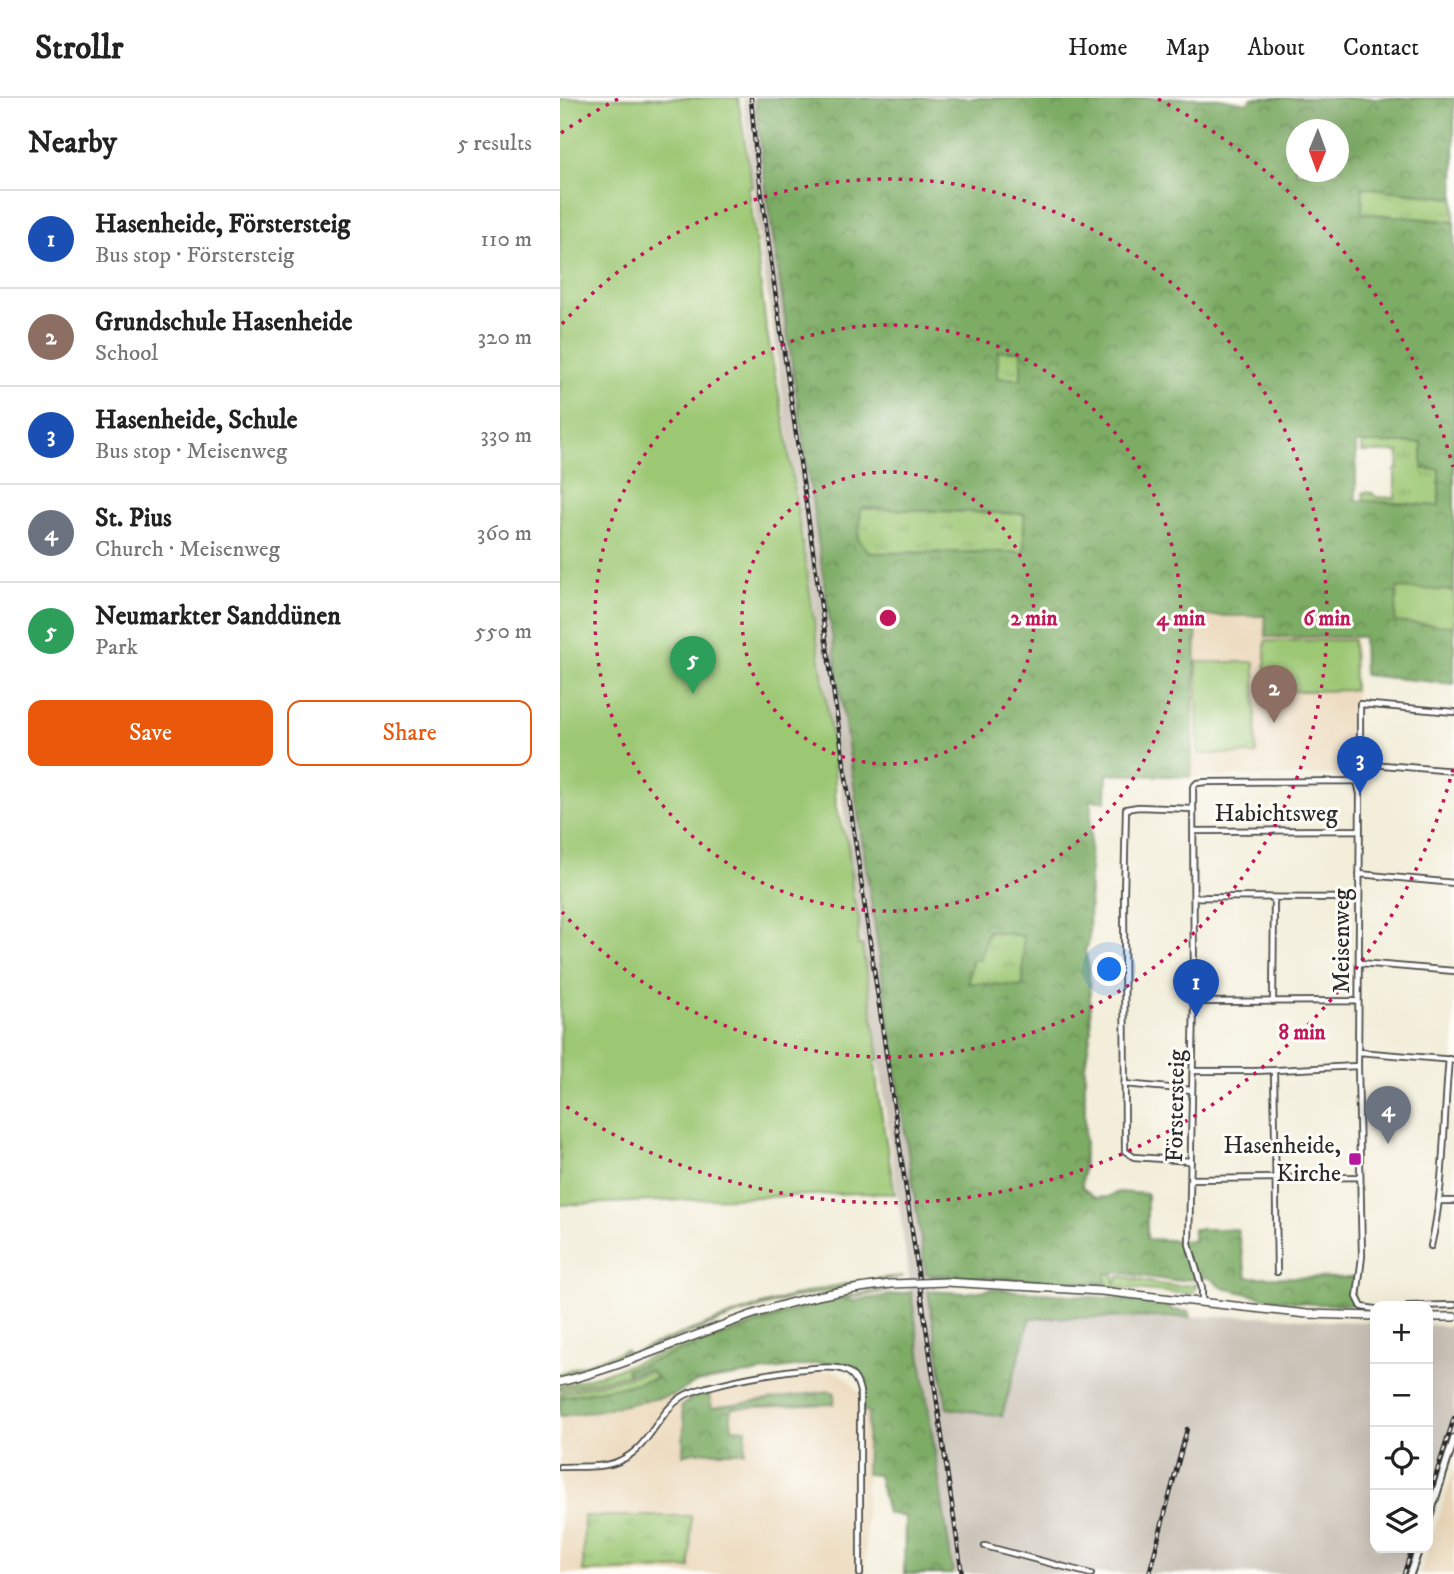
<!DOCTYPE html>
<html lang="en">
<head>
<meta charset="utf-8">
<style>
	body { margin:0; font-family:"IM FELL DW Pica",serif; background:#f2f2f2; color:#222 }
	.controls { position:absolute; right:21px; bottom:21px; display:grid; overflow:hidden; border-radius:14px; box-shadow:0 7px 28px #0002 }
	.controls button { width:63px; height:63px; display:grid; place-items:center; padding:0; border:0; border-bottom:2px solid #e0e0e0; background:#fff; color:#222; font:35px sans-serif }
	.compass { position:absolute; left:726px; top:21px; width:63px; height:63px; border-radius:50%; background:#fff; box-shadow:0 7px 28px #0002; rotate:181deg }
	.you { position:absolute; left:550px; top:872px; width:24px; height:24px; margin:-18px; border:5px solid #fff; border-radius:50%; background:#1a73e8; box-shadow:0 0 0 10px #1a73e833 }
	.badge { display:grid; place-items:center; width:46px; height:46px; border-radius:50%; background:#ea580c; color:#fff; font-size:23px; font-weight:700 }
	.pin { position:absolute; translate:-50% -58px; filter:drop-shadow(0 2px 4px #0008) }
	.pin::after { content:''; position:absolute; top:37px; width:24px; height:21px; background:inherit; clip-path:polygon(0 0,100% 0,50% 100%) }
	.list { margin:0; padding:0; list-style:none }
	h2 { display:flex; justify-content:space-between; align-items:center; height:91px; margin:0; padding:0 28px; font-size:30px }
	h2 small { font-size:23px; font-weight:400; color:#767676 }
	.list li { display:grid; grid-template-columns:46px 1fr auto; gap:21px; align-items:center; box-sizing:border-box; height:98px; padding:0 28px; border-top:2px solid #e0e0e0 }
	.list b { display:block; font-size:26px; white-space:nowrap }
	.list p { margin:0; font-size:23px; white-space:nowrap; color:#767676 }
	.list em { font-size:23px; font-style:normal; color:#767676 }
	.actions { display:flex; gap:14px; padding:21px 28px }
	.actions a { flex:1; padding:16px 0; border:2px solid #ea580c; border-radius:14px; text-align:center; font-size:24px; color:#ea580c }
	.actions .main { background:#ea580c; color:#fff }
	.icon { flex:none; width:38px; height:38px; fill:none; stroke:currentColor; stroke-width:2; stroke-linecap:round; stroke-linejoin:round }
	.map { position:relative; flex:none; width:894px; height:1476px; overflow:hidden }
	header { display:flex; align-items:center; gap:42px; box-sizing:border-box; height:98px; padding:0 35px; background:#fff; border-bottom:2px solid #e0e0e0 }
	header strong { font-size:33px }
	nav { display:flex; gap:38px; margin-inline-start:auto; font-size:24px }
	main { display:flex }
	aside { flex:1; background:#fff }
	.map>svg:first-child { display:block }
</style>
</head>
<body>
<header>
<strong>Strollr</strong>
<nav><a>Home</a><a>Map</a><a>About</a><a>Contact</a></nav>
</header>
<main>
<aside>
<h2>Nearby<small>5 results</small></h2>
<ul class="list">
<li><span class="badge" style="background:#1a4fb4">1</span><div><b>Hasenheide, Förstersteig</b><p>Bus stop · Förstersteig</p></div><em>110 m</em></li>
<li><span class="badge" style="background:#8d6e63">2</span><div><b>Grundschule Hasenheide</b><p>School</p></div><em>320 m</em></li>
<li><span class="badge" style="background:#1a4fb4">3</span><div><b>Hasenheide, Schule</b><p>Bus stop · Meisenweg</p></div><em>330 m</em></li>
<li><span class="badge" style="background:#6b7280">4</span><div><b>St. Pius</b><p>Church · Meisenweg</p></div><em>360 m</em></li>
<li><span class="badge" style="background:#2e9e5b">5</span><div><b>Neumarkter Sanddünen</b><p>Park</p></div><em>550 m</em></li>
</ul>
<div class="actions"><a class="main">Save</a><a>Share</a></div>
</aside>
<div class="map">
<svg width="894" height="1476" viewBox="0 0 894 1476">
	<defs>
		<pattern id="grass-tufts" width="24" height="20" patternUnits="userSpaceOnUse" patternTransform="scale(1.75)"><rect width="24" height="20" fill="#9cc773"/><path d="M3 7l-1-3M5 7V3M7 7l1-3M15 17l-1-3M17 17v-4M19 17l1-3" fill="none" stroke="#7fa25f"/></pattern>
		<pattern id="forest-crowns" width="20" height="18" patternUnits="userSpaceOnUse" patternTransform="scale(1.75)"><rect width="20" height="18" fill="#7dac65"/><path d="M2 6a3 3 0 1 1 6 0M12 15a3 3 0 1 1 6 0" fill="none" stroke="#678c53"/></pattern>
	</defs>
	<rect width="100%" height="100%" fill="#fdfcf7"/>
	<filter id="ink" filterUnits="userSpaceOnUse"><feTurbulence type="fractalNoise" baseFrequency=".0143" numOctaves="2"/><feDisplacementMap in="SourceGraphic" scale="14" xChannelSelector="R" yChannelSelector="G"/><feConvolveMatrix kernelMatrix="1 2 1 2 8 2 1 2 1" color-interpolation-filters="sRGB"/></filter>
	<filter id="wash" filterUnits="userSpaceOnUse"><feTurbulence type="fractalNoise" baseFrequency=".00686" numOctaves="4" result="noise"/><feDisplacementMap in="SourceGraphic" scale="28" xChannelSelector="R" yChannelSelector="G"/><feGaussianBlur stdDeviation="1.57" result="paint"/><feColorMatrix in="noise" values="0 0 0 0 0 0 0 0 0 0 0 0 0 0 0 0 0 1.4 0 .05"/><feComposite in="paint" operator="in"/></filter>
	<g filter="url(#wash)">
		<rect width="100%" height="100%" fill="#f3eeda"/>
		<path fill="#ebd8ba" d="M 637,518 L 705,518 L 707,539 L 795,539 L 796,672 L 794,677 L 631,679 Z
			M 256,1273 L 276,1273 L 287,1280 L 304,1301 L 303,1314 L 308,1314 L 305,1476 L 0,1476 L 0,1318 L 30,1314 L 114,1297 L 121,1308 L 124,1324 L 124,1357 L 133,1354 L 185,1354 L 186,1331 L 172,1330 L 170,1314 L 172,1310 L 273,1306 L 274,1295 L 268,1293 L 152,1310 L 148,1293 Z
			M 894,1372 L 894,1476 L 860,1476 L 885,1399 Z"/>
		<path fill="#cbc3b8" d="M 183,0 L 195,0 L 204,76 L 271,542 L 296,689 L 387,1309 L 442,1317 L 470,1220 L 709,1218 L 767,1223 L 815,1224 L 815,1450 L 856,1450 L 848,1476 L 393,1476 L 351,1194 L 264,574 L 197,127 Z
			M 868,1227 L 894,1229 L 894,1332 L 868,1413 Z"/>
		<path fill="url(#grass-tufts)" stroke="#64794f" stroke-width="2" d="M 802,89 L 894,100 L 894,124 L 802,115 Z
			M 438,253 L 461,253 L 461,281 L 437,281 Z
			M 802,345 L 863,345 L 879,371 L 879,409 L 803,403 L 803,394 L 812,395 L 816,399 L 835,400 L 835,372 L 838,371 L 839,354 L 802,354 Z
			M 301,410 L 464,416 L 464,454 L 309,455 L 298,441 Z
			M 428,833 L 463,838 L 464,888 L 408,886 L 412,862 L 420,861 Z
			M 546,1175 L 554,1176 L 555,1187 L 559,1178 C 585,1181 610,1194 637,1185 L 634,1194 L 629,1196 L 493,1184 L 370,1179 L 370,1176 L 386,1176 L 545,1185 Z
			M 344,1178 L 228,1201 L 174,1218 L 69,1258 L 0,1279 L 0,1275 L 66,1252 L 69,1256 C 161,1220 244,1186 344,1178 Z
			M 331,1192 L 253,1207 L 67,1272 L 68,1276 L 0,1292 L 0,1288 C 76,1269 146,1235 220,1212 C 256,1201 293,1196 331,1192 Z
			M 92,1273 L 97,1280 L 66,1288 L 0,1299 L 0,1295 Z
			M 24,1418 L 131,1418 L 130,1470 L 23,1474 Z"/>
		<path fill="url(#forest-crowns)" stroke="#546c48" stroke-width="2" fill-rule="evenodd" d="M 195,0 L 659,0 L 687,5 L 692,0 L 894,0 L 894,100 L 803,89 L 802,115 L 894,124 L 894,493 L 838,490 L 835,523 L 894,528 L 894,586 L 804,577 L 803,539 L 706,539 L 705,518 L 637,518 L 631,679 L 547,676 L 546,703 L 531,703 L 529,842 L 525,853 L 529,870 L 531,933 L 525,968 L 525,1045 L 522,1089 L 535,1100 L 547,1099 L 559,1094 L 587,1096 L 587,1141 L 633,1143 L 633,1131 L 677,1131 L 687,1179 L 796,1180 L 793,1195 L 796,1207 L 751,1206 L 702,1199 L 663,1190 L 649,1179 L 613,1183 L 555,1174 L 554,1176 L 546,1175 L 546,1185 L 366,1176 C 313,809 257,443 204,76 ZM 736,32 L 778,32 L 778,74 L 736,74 ZM 438,253 L 461,253 L 461,281 L 437,280 ZM 796,345 L 862,345 L 862,371 L 879,371 L 879,408 L 796,402 ZM 301,410 L 464,416 L 464,454 L 310,455 L 298,441 ZM 428,833 L 463,838 L 463,888 L 408,885 L 412,862 L 420,862 Z
			M 432,1191 L 561,1201 L 609,1207 L 612,1212 L 630,1214 L 630,1219 L 470,1220 L 442,1318 L 387,1310 L 368,1193 L 406,1195 Z
			M 351,1194 L 393,1476 L 344,1476 L 345,1419 L 327,1415 L 318,1377 L 306,1376 L 308,1314 L 303,1314 L 304,1279 L 288,1267 L 259,1265 L 137,1284 L 114,1297 L 30,1314 L 0,1318 L 0,1299 L 66,1288 L 97,1280 L 89,1271 L 68,1276 L 66,1272 L 253,1207 L 281,1200 L 293,1203 Z
			M 148,1293 L 152,1310 L 269,1293 L 275,1295 L 274,1306 L 172,1310 L 170,1314 L 172,1330 L 186,1331 L 185,1354 L 133,1354 L 123,1357 L 124,1324 L 121,1308 L 135,1298 Z"/>
		<path fill="#9cc773" stroke="#64794f" stroke-width="2" d="M 0,0 L 178,0 L 192,88 L 189,90 L 206,229 L 224,322 L 274,654 L 276,710 L 288,747 L 293,798 L 299,821 L 298,847 L 302,847 L 319,961 L 315,962 L 318,995 L 335,1096 L 299,1095 L 0,1107 Z
			M 837,490 L 894,493 L 894,528 L 835,524 Z
			M 793,542 L 794,592 L 706,594 L 705,543 Z
			M 637,564 L 695,564 L 696,656 L 638,656 Z"/>
	</g>
	<g filter="url(#ink)">
		<g fill="none" stroke-linecap="round" stroke-linejoin="round">
			<defs>
				<path id="minor" d="M 800,665 L 894,673
					M 634,733 L 800,732
					M 799,776 L 894,785
					M 634,799 L 799,800
					M 800,865 L 894,873
					M 634,904 L 798,903
					M 713,904 L 714,800
					M 799,954 L 894,962
					M 633,973 L 696,973 L 798,968
					M 714,973 L 717,1174
					M 564,986 L 632,992
					M 631,1063 L 574,1059 L 565,1053 L 564,797 L 566,711 L 578,709 L 633,711
					M 631,1081 L 800,1079
					M 880,1103 L 894,1103
					M 871,1148 C 885,1088 883,1023 889,961
					M 642,1203 L 642,1190 L 629,1146 L 634,904 L 633,689 L 637,685 L 646,684 L 797,683
					M 848,1208 L 894,1207
					M 815,1211 L 802,1209 L 797,1199 L 802,1158 L 798,968 L 800,696 L 797,683 L 800,674 L 800,606 L 894,614
					M 0,1369 C 19,1368 41,1371 59,1363 C 91,1349 96,1316 122,1299 C 143,1285 258,1264 281,1271 C 292,1274 298,1283 300,1294 L 300,1476
					M 425,1448 L 531,1476"/>
				<path id="tertiary" d="M 868,1422 L 894,1341
					M 850,1476 L 859,1450"/>
				<path id="secondary" d="M 386,1184 L 541,1193 L 747,1216 L 815,1218
					M 868,1219 L 894,1219
					M 0,1284 C 67,1267 129,1238 194,1216 C 238,1201 284,1191 331,1186"/>
			</defs>
			<use href="#minor" stroke="#494845" stroke-width="8"/>
			<use href="#tertiary" stroke="#494845" stroke-width="10"/>
			<use href="#secondary" stroke="#494845" stroke-width="10"/>
			<use href="#minor" stroke="#fff" stroke-width="4.5"/>
			<use href="#tertiary" stroke="#fff" stroke-width="6"/>
			<use href="#secondary" stroke="#fff" stroke-width="7"/>
			<defs>
				<path id="rail" d="M 191,0 L 195,48 L 215,192 L 402,1476
					M 868,1402 L 894,1320
					M 589,1476 L 627,1331
					M 844,1476 L 852,1450"/>
			</defs>
			<use href="#rail" stroke="#2b2b2b" stroke-width="4.5"/>
			<use href="#rail" stroke="#fdfcf7" stroke-width="2" stroke-dasharray="5" stroke-linecap="butt"/>
			<defs>
				<path id="secondary-bridge" d="M 331,1186 L 386,1184"/>
			</defs>
			<use href="#secondary-bridge" stroke="#494845" stroke-width="10" stroke-linecap="butt"/>
			<use href="#secondary-bridge" stroke="#fff" stroke-width="7"/>
		</g>
	</g>
	<g fill="none" stroke="#c2185b" stroke-width="3.5" stroke-dasharray="3.5 7">
		<circle cx="328" cy="520" r="146"/>
		<circle cx="328" cy="520" r="293"/>
		<path d="M2 226A439 439 0 1 1 2 814"/>
		<path d="M893 671A585 585 0 0 1 1 1005M1 35A585 585 0 0 1 58 1M598 1A585 585 0 0 1 893 369"/>
	</g>
	<rect fill="#b5179e" stroke="#fdfcf7" stroke-width="2.5" x="788" y="1054" width="14" height="14" rx="3.5"/>
	<g text-anchor="middle" stroke-width="6" stroke-linejoin="round" paint-order="stroke">
		<g font-size="24" fill="#2b2b2b" stroke="#fdfcf7">
			<text x="716" y="723">Habichtsweg</text>
			<text transform="translate(781 843) rotate(-90)" y="8">Meisenweg</text>
			<text transform="translate(615 1008) rotate(-89)" y="8">Förstersteig</text>
		</g>
		<g font-size="24" fill="#2b2b2b" stroke="#fdfcf7" text-anchor="end">
			<text x="781" y="1055">Hasenheide,<tspan x="781" dy="28">Kirche</tspan></text>
		</g>
	</g>
	<circle cx="328" cy="520" r="10" fill="#c2185b" stroke="#fdfcf7" stroke-width="3.5"/>
	<g font-size="21" text-anchor="middle" font-weight="bold" fill="#c2185b" stroke="#fdfcf7" stroke-width="6" stroke-linejoin="round" paint-order="stroke">
		<text x="474" y="527">2 min</text>
		<text x="621" y="527">4 min</text>
		<text x="767" y="527">6 min</text>
		<text x="742" y="941">8 min</text>
	</g>
</svg>
<div class="controls">
<button>+</button>
<button>−</button>
<button><svg class="icon" aria-label="locate" viewBox="0 0 24 24"><circle cx="12" cy="12" r="6"/><path d="M12 2v4M12 18v4M2 12h4M18 12h4"/></svg></button>
<button><svg class="icon" aria-label="layers" viewBox="0 0 24 24"><path d="M12 4l9 5-9 5-9-5zM3 14l9 5 9-5"/></svg></button>
</div>
<svg class="compass" viewBox="-18 -18 36 36"><path d="M0-13l5 13h-10z" fill="#e53935"/><path d="M0 13l5-13h-10z" fill="#767676"/></svg>
<div class="you"></div>
<div class="pin badge" style="left:636px;top:919px;background:#1a4fb4">1</div>
<div class="pin badge" style="left:714px;top:625px;background:#8d6e63">2</div>
<div class="pin badge" style="left:800px;top:696px;background:#1a4fb4">3</div>
<div class="pin badge" style="left:828px;top:1046px;background:#6b7280">4</div>
<div class="pin badge" style="left:133px;top:596px;background:#2e9e5b">5</div>
</div>
</main>
</body>
</html>
